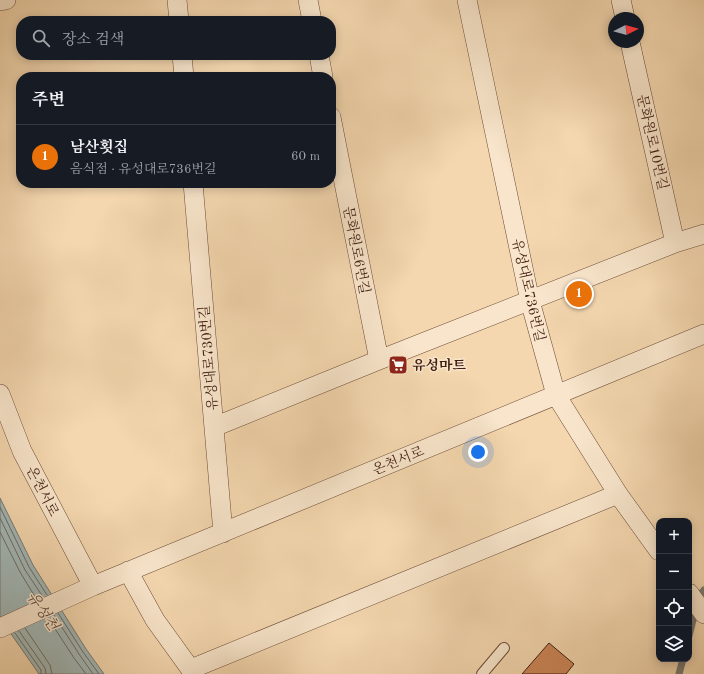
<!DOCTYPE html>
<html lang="ko">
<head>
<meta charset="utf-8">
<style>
	body { margin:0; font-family:"Old Standard TT","Noto Serif KR",serif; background:#242831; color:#f1f3f6 }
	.controls { position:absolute; right:12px; bottom:12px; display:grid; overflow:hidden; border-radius:8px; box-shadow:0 2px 10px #0003 }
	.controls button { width:36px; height:36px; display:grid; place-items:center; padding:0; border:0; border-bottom:1px solid #363941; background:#171b24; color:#f1f3f6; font:20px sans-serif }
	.compass { position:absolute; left:608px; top:12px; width:36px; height:36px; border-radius:50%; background:#171b24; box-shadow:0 2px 10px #0003; rotate:84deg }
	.you { position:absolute; left:478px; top:452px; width:14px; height:14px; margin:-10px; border:3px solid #fff; border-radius:50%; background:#1a73e8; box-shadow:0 0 0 6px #1a73e833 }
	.badge { display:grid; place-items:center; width:26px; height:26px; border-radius:50%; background:#c59692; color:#fff; font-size:13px; font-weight:700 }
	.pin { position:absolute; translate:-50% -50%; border:2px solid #fff; box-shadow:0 1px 4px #0006 }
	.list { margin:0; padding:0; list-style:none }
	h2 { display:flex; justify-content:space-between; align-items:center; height:52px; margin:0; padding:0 16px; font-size:17px }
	h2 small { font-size:13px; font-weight:400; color:#9ea1a6 }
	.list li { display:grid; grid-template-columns:26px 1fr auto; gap:12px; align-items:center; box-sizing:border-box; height:64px; padding:0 16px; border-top:1px solid #363941 }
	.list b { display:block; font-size:15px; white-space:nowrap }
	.list p { margin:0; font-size:13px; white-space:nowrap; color:#9ea1a6 }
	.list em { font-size:13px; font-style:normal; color:#9ea1a6 }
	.icon { flex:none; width:22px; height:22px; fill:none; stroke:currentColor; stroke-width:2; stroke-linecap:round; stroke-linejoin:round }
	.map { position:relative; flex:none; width:704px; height:674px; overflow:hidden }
	.search { position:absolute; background:#171b24; box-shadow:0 2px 10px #0003; left:16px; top:16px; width:320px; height:44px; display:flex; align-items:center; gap:10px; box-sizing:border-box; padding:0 14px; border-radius:16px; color:#9ea1a6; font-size:15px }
	.panel { position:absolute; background:#171b24; box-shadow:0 2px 10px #0003; left:16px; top:72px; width:320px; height:116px; border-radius:16px }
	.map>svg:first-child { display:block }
</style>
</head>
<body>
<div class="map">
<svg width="704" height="674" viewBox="0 0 704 674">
	<rect width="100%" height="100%" fill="#f4d7af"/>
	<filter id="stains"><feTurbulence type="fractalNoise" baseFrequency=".005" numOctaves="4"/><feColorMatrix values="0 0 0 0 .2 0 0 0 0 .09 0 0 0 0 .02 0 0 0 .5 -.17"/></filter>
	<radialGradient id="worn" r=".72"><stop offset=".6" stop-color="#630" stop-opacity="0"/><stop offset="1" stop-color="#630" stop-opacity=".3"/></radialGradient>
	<path fill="#a1b7b6" stroke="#7a7a74" d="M 0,498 L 33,565 L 86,649 L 104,674 L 39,674 L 0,618 Z"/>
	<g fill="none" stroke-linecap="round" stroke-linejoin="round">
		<path stroke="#706a64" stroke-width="1" d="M 0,507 L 29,567 L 47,595
			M 0,518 L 25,570 L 43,597
			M 0,532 L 20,572 L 37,600
			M 58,613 L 83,652 L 99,674
			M 54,615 L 79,654 L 93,674
			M 48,618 L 74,658 L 86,674
			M 25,628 L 50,665 L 52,674
			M 19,631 L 45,668 L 46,674
			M 15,633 L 41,670 L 41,674"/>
		<path stroke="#7a7a74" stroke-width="7" d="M 689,636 L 699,596 L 704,590
			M 679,674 L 683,659"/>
	</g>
	<path fill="#ca8557" stroke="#401e11" d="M 549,643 L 574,664 L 566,674 L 522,674 Z"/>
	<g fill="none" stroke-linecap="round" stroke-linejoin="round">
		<defs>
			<path id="lane" d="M 482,674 L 504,648"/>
			<path id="street" d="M 177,0 L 179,21
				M 308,0 L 312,21
				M 467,0 L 530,301 L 556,395 L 618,494 L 659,551
				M 621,0 L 625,18
				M 0,1 L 6,0
				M 630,42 L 675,243
				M 182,55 L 184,77
				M 319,55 L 323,77
				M 331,117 L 379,360
				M 193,183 L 223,533
				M 0,394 L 22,451 L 93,586
				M 214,427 L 379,360 L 675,243 L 704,234
				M 128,571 L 155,620 L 194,674
				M 689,593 L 704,614
				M 0,628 L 93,586 L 704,334
				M 191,669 L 618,494"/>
		</defs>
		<use href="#lane" stroke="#6d4c38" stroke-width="12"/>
		<use href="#street" stroke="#6d4c38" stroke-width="20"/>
		<use href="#lane" stroke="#f8e5cb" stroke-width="10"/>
		<use href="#street" stroke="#f8e5cb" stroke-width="19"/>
	</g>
	<defs>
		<symbol id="supermarket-square" viewBox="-11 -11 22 22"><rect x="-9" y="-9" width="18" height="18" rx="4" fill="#8f2418" stroke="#f8e5cb"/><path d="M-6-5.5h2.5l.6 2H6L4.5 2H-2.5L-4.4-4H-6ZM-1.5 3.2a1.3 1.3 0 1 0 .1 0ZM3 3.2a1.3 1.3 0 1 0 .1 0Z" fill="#fff"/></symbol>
	</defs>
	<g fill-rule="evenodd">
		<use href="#supermarket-square" x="387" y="354" width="22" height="22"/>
	</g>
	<g text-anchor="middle" stroke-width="3" stroke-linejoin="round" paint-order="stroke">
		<g font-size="14" fill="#401e11" stroke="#f8e5cb">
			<text transform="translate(653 142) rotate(77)" y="5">문화원로10번길</text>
			<text transform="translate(357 250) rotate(79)" y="5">문화원로6번길</text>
			<text transform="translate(529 290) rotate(77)" y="5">유성대로736번길</text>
			<text transform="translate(208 358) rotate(-95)" y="5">유성대로730번길</text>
			<text transform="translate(398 460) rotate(-22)" y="5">온천서로</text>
			<text transform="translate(43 491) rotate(63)" y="5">온천서로</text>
		</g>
		<g font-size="14" font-weight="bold" fill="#401e11" stroke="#f8e5cb" text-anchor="start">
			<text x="412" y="370">유성마트</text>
		</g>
		<g font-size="15" font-style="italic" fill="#5d4c43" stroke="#f8e5cb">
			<text transform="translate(43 611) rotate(55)" y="5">유성천</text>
		</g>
	</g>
	<rect width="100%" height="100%" filter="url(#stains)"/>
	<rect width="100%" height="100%" fill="url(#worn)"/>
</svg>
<div class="controls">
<button>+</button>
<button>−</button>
<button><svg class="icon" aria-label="locate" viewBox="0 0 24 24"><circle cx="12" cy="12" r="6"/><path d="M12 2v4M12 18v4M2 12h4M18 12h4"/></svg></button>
<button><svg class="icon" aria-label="layers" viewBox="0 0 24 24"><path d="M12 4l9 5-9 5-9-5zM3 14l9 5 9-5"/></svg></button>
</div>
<svg class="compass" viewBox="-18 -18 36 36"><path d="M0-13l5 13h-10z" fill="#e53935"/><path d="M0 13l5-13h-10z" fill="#9ea1a6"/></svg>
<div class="you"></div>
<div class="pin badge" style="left:579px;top:294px;background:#e8710a">1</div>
<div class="search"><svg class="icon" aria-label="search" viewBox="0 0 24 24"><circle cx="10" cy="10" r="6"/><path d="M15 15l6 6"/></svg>장소 검색</div>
<section class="panel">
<h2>주변<small></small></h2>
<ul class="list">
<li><span class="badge" style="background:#e8710a">1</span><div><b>남산횟집</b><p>음식점 · 유성대로736번길</p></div><em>60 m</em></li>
</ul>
</section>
</div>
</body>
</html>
